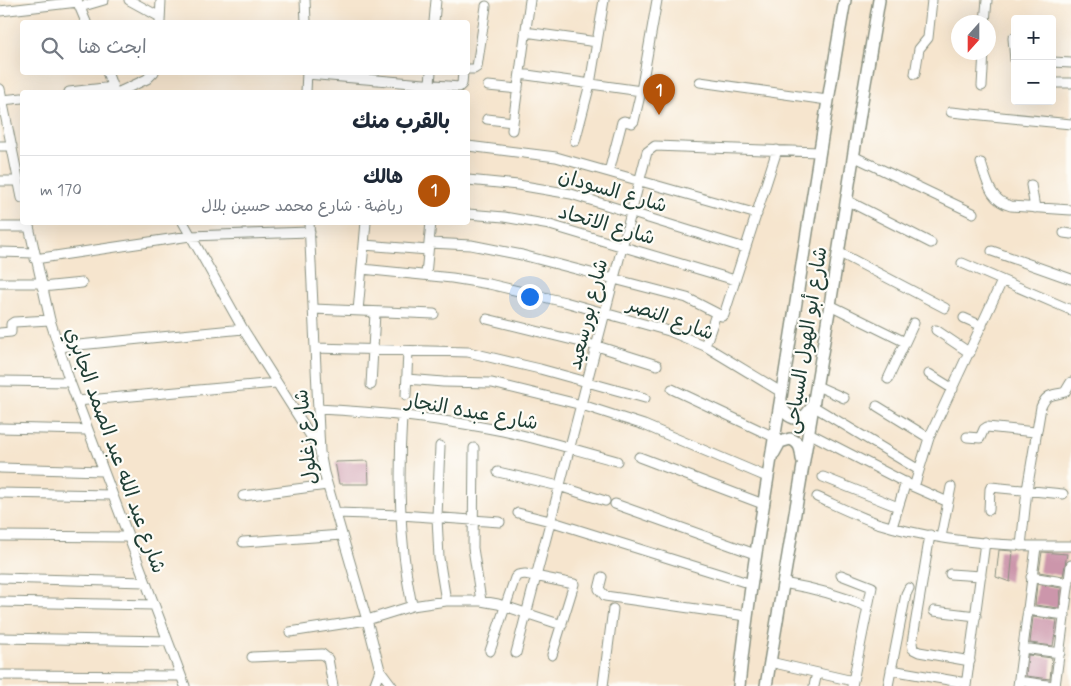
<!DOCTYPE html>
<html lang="ar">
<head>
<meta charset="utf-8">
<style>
	body { margin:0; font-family:Mynerve,"Playpen Sans Arabic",sans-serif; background:#f2f2f3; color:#1f2937; direction:rtl }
	.controls { position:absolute; right:15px; top:15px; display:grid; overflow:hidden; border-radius:5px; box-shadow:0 5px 20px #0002 }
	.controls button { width:45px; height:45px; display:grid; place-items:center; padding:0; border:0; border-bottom:1px solid #e0e1e3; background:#fff; color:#1f2937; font:25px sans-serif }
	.compass { position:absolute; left:951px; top:15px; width:45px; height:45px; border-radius:50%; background:#fff; box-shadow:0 5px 20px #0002; rotate:201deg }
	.you { position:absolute; left:529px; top:296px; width:18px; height:18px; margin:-12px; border:4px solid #fff; border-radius:50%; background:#1a73e8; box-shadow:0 0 0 8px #1a73e833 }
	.badge { display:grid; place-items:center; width:32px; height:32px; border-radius:50%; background:#b45309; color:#fff; font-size:16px; font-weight:700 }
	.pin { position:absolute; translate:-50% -41px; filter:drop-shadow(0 1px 2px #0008) }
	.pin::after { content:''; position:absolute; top:26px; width:18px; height:15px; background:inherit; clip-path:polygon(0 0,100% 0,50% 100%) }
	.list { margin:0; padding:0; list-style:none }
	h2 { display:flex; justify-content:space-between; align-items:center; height:65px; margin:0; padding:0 20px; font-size:21px }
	h2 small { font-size:16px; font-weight:400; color:#747a83 }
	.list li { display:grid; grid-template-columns:32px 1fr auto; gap:15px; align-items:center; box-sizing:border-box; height:70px; padding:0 20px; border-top:1px solid #e0e1e3 }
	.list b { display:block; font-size:19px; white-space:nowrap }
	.list p { margin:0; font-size:16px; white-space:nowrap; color:#747a83 }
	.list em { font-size:16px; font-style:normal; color:#747a83 }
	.icon { flex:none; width:28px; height:28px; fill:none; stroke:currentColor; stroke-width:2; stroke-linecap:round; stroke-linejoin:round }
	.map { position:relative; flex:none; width:1071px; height:686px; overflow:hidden; direction:ltr }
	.search { position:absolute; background:#fff; box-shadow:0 5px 20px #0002; left:20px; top:20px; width:450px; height:55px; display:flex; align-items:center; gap:12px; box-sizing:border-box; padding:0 18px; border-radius:5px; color:#747a83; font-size:19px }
	.panel { position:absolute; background:#fff; box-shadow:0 5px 20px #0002; left:20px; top:90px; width:450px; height:135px; border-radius:5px; direction:rtl }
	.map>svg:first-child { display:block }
</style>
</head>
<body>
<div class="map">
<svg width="1071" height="686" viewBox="0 0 1071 686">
	<rect width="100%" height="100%" fill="#fdfcf7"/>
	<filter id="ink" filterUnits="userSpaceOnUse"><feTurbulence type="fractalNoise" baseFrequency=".02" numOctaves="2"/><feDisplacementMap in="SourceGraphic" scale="10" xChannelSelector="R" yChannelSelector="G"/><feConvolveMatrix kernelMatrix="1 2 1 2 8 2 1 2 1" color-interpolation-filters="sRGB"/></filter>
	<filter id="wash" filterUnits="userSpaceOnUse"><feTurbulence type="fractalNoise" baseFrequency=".0096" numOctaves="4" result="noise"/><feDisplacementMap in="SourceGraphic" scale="20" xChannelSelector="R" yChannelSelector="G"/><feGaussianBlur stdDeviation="1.12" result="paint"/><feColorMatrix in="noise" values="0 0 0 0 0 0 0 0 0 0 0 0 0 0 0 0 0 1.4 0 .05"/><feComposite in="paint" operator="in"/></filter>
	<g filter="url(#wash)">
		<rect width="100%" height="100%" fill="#f6e5ce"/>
		<g id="blocks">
			<path fill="#cc96ab" d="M 368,461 L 369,484 L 339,484 L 335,462 Z
				M 999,550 L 1013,551 L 1010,582 L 996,577 Z
				M 1042,552 L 1067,554 L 1063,576 L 1039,572 Z
				M 1037,584 L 1061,588 L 1059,608 L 1035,605 Z
				M 1033,617 L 1057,620 L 1053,646 L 1030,643 Z
				M 1028,655 L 1052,658 L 1050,679 L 1026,676 Z"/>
		</g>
	</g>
	<g filter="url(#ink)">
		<use href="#blocks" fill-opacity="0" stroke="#8a9181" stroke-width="1"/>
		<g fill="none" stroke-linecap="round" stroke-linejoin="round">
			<defs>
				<path id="minor" d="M 129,0 L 160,17
					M 305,0 L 306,22
					M 78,3 L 86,22
					M 80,7 L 104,0
					M 0,11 L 78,2
					M 160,22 L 161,0
					M 434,22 L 436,0
					M 985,22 L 987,0
					M 525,32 L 597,42
					M 1013,38 L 1015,60
					M 1052,62 L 1071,63
					M 468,69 L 474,69 L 477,67 L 486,6
					M 107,72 L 114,91
					M 307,74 L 459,87 L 462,84 L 463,72
					M 520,74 L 641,91
					M 915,74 L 919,49 L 928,38 L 932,0
					M 700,82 L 827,100
					M 430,83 L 431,72
					M 1052,83 L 1071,83
					M 488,86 L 518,89
					M 982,86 L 984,52
					M 0,89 L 22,198
					M 69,92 L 113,87
					M 119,92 L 147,79 L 154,72
					M 306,92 L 307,72
					M 2,100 L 22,98
					M 951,112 L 1071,124
					M 487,119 L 513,122
					M 512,130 L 530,0
					M 575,141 L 590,84 L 604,0
					M 0,146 L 12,146
					M 468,146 L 556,157 L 757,214
					M 853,156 L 973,213
					M 981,163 C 987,181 990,201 1011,206 L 1071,210
					M 609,172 L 622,122 L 624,121 L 632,123 L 634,121 L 641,91 L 657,0
					M 468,180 L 518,185 L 571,194 L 745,248
					M 0,181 L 19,181
					M 1031,185 L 1035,208
					M 846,200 L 931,243
					M 468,214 L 504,217 L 550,225 L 735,280
					M 28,222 L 50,320 L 70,382 L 185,686
					M 183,222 L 243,329 L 319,449
					M 309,222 L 320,452 L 324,473 L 367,620 L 380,670 L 392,686
					M 0,227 L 29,227
					M 1064,233 L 1071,234
					M 429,243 L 471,245 L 522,255 L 687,298 L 722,316 L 724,315 L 777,150
					M 364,245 L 428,250
					M 992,251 L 1071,279
					M 0,252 L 34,253
					M 838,252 L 945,308
					M 35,259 L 190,236 L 310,232
					M 962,263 L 1071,310
					M 362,269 L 452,278 L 489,284 L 565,302 L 669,331 L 705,346 L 781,392
					M 426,275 L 431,222
					M 0,283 L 42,283
					M 42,287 L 82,283
					M 830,305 L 905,342
					M 313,309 L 434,314
					M 358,311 L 366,222
					M 964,318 L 982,326
					M 487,319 L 597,346 L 657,365
					M 936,330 L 970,353
					M 0,333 L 11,332 L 11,324 L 14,322 L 50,320
					M 705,346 L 716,314
					M 58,347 L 243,329
					M 315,348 L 468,352 L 540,369 L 645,398
					M 929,374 L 953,389
					M 407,379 L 443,382 L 492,383 L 582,405 L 644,425 L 767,477
					M 888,379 L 914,323
					M 0,381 L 70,382
					M 371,385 L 375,313
					M 817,386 L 844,398
					M 672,389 L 774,437
					M 406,395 L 408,351
					M 77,401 L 276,383
					M 813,406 L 919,470
					M 877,406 L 929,438
					M 318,409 C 380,412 442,419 503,431 C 541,439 579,451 617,461
					M 402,416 C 398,480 399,543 412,606
					M 0,428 L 87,430
					M 809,433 L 914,487 L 948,502
					M 967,437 L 980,438 L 984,429 L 987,427 L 1035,432
					M 440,446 L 437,517 L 439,558 L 446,601
					M 474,448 L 473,548 L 481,601
					M 639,457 L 763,504
					M 0,468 L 103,471
					M 498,472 L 559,486 L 605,501
					M 823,477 L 898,507
					M 914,487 L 929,438 L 1002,281
					M 0,493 L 112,495
					M 243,496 L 327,485
					M 817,497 C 837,506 857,516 877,523 C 939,542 1007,547 1071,546
					M 615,504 L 755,554
					M 989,510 L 990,489 L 991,487 L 1063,494
					M 336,513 L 401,515 L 500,522
					M 518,513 L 550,521 L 751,584
					M 892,527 L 906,482
					M 930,535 L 912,643 L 913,649 L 919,652 L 970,661
					M 0,536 L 128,537
					M 941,537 L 951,487
					M 243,542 L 342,535
					M 1021,546 L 1027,490 L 1041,407 C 1047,393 1052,396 1065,392 L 1071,382
					M 950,574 L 981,576
					M 841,575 L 872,587 L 852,686
					M 602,577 L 599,589 L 605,596 L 746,616
					M 1031,577 L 1069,583
					M 0,578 L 145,582
					M 783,583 C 813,588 840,595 868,607
					M 0,602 L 154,605
					M 1027,610 L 1065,615
					M 934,611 L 976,616
					M 290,632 L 367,620 L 412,606 L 446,601 L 481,601 L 498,604 L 562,625
					M 0,638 L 168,641
					M 1023,648 L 1060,653
					M 490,651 L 515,578 L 518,575 L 525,574 L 574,584 L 552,655
					M 516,653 L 647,152 L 655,146 L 819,152
					M 252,657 L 322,654 L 328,659 L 333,686
					M 770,662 L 853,681
					M 891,670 L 966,683
					M 0,675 L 181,676
					M 1019,681 L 1054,686
					M 374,686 L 380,670
					M 603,686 L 613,609
					M 814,686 L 817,673
					M 888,686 L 906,594 L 909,588
					M 966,686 L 985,542
					M 1018,686 L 1036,547
					M 1055,686 L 1071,565"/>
				<path id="major" d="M 781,400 C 782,410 785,415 794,418 L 805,416 L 813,406
					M 774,453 L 780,442 L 790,439 C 800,442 801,449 802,459
					M 739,686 C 749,587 766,489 782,391 C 803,261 822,130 845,0
					M 766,686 L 830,305 L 862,101 L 879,0"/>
			</defs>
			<use href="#minor" stroke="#8a9181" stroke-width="11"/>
			<use href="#major" stroke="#8a9181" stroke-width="14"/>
			<use href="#minor" stroke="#fff" stroke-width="9"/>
			<use href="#major" stroke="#fff" stroke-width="11"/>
		</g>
	</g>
	<g text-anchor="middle" stroke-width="4.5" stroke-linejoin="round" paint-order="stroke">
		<g font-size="20" fill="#1f3d34" stroke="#fdfcf7">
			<text transform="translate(613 190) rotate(16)" y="7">شارع السودان</text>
			<text transform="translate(607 224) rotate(16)" y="7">شارع الاتحاد</text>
			<text transform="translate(587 314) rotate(-76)" y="7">شارع بورسعيد</text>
			<text transform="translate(671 318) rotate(20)" y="7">شارع النصر</text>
			<text transform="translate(805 340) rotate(-81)" y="7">شارع أبو الهول السياحى</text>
			<text transform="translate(472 411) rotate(10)" y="7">شارع عبده النجار</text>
			<text transform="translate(305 437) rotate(-96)" y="7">شارع زغلول</text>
			<text transform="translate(116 450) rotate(70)" y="7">شارع عبد الله عبد الصمد الجابري</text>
		</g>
	</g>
</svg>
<div class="controls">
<button>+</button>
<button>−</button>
</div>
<svg class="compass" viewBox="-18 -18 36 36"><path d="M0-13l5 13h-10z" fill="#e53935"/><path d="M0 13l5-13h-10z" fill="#747a83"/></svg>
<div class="you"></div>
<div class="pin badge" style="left:659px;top:115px">1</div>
<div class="search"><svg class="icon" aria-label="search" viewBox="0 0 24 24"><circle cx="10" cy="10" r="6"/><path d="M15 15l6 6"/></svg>ابحث هنا</div>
<section class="panel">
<h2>بالقرب منك<small></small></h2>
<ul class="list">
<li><span class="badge">1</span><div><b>هالك</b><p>رياضة · شارع محمد حسين بلال</p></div><em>170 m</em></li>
</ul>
</section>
</div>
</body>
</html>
